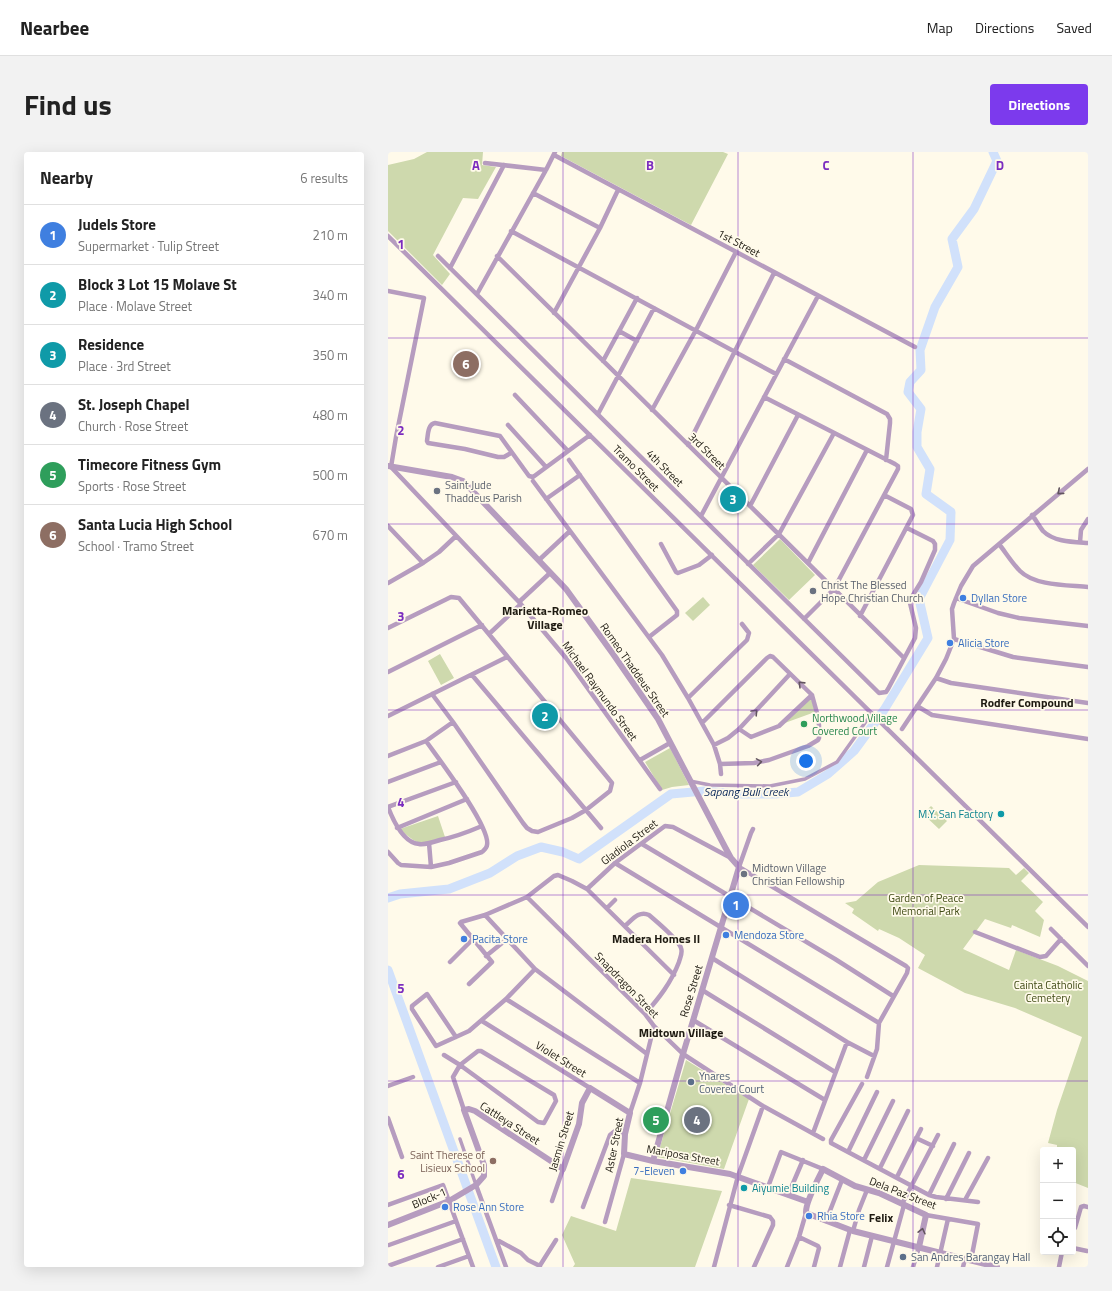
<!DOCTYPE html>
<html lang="en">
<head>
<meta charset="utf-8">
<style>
	body { margin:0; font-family:"Titillium Web",sans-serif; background:#f2f2f2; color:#222 }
	.controls { position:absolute; right:12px; bottom:12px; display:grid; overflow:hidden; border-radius:4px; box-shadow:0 4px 16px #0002 }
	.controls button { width:36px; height:36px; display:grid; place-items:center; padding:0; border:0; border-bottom:1px solid #e0e0e0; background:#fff; color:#222; font:20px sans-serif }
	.you { position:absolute; left:418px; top:609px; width:14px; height:14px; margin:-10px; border:3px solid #fff; border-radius:50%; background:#1a73e8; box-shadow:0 0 0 6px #1a73e833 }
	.badge { display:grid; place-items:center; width:26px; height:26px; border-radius:50%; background:#7c3aed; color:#fff; font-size:13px; font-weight:700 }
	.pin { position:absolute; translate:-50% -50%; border:2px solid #fff; box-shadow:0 1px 4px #0006 }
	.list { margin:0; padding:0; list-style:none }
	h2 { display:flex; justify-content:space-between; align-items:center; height:52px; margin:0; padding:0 16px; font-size:17px }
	h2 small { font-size:13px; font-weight:400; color:#767676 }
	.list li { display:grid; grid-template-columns:26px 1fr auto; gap:12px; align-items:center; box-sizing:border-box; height:60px; padding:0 16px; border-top:1px solid #e0e0e0 }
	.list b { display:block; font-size:15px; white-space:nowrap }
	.list p { margin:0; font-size:13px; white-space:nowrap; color:#767676 }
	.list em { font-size:13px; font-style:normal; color:#767676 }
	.icon { flex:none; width:22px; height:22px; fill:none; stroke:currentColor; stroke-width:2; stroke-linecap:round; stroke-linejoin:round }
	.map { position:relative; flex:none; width:700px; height:1115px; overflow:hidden; border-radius:4px }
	header { display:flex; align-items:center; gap:24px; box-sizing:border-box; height:56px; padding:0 20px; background:#fff; border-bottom:1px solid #e0e0e0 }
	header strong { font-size:19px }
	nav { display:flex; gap:22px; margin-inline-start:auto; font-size:14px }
	.intro { display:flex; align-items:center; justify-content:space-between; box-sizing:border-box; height:96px; padding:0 24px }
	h1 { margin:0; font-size:28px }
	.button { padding:10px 18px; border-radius:4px; background:#7c3aed; color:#fff; font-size:14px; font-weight:700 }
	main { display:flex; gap:24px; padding:0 24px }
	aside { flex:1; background:#fff; border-radius:4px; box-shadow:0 4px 16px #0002 }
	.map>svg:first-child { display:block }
</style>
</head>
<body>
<header>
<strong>Nearbee</strong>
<nav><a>Map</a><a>Directions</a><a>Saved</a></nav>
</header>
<div class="intro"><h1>Find us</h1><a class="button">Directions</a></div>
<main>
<aside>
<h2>Nearby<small>6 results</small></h2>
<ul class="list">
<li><span class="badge" style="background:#3f7fe0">1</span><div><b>Judels Store</b><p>Supermarket · Tulip Street</p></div><em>210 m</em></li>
<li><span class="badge" style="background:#0f9aa8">2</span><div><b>Block 3 Lot 15 Molave St</b><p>Place · Molave Street</p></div><em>340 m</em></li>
<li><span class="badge" style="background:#0f9aa8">3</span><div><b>Residence</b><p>Place · 3rd Street</p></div><em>350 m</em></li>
<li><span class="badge" style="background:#6b7280">4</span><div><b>St. Joseph Chapel</b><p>Church · Rose Street</p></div><em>480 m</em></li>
<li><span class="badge" style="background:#2e9e5b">5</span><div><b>Timecore Fitness Gym</b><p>Sports · Rose Street</p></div><em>500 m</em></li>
<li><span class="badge" style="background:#8d6e63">6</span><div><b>Santa Lucia High School</b><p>School · Tramo Street</p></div><em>670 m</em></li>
</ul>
</aside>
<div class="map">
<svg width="700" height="1115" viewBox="0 0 700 1115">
	<rect width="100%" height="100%" fill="#fffaea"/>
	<path fill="#ced9ad" d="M 39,0 L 95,0 L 94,13 L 108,15 L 90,47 L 75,46 L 45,103 L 62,122 L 54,133 L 0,79 L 0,13 L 26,7 Z
		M 174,0 L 335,0 L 340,2 L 303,73 L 173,4 Z
		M 392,387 L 427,423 L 401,448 L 365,413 Z
		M 315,445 L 322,453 L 305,469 L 297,461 Z
		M 52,502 L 66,526 L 53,533 L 40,509 Z
		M 423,546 L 427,560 L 394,572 Z
		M 282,596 L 301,633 L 284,635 L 274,638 L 257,610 Z
		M 543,654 L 559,669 L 551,677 L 535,662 Z
		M 50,664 L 57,685 C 34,693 31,695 12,677 Z
		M 531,713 L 621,716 L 628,723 L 636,716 L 641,721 L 633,729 L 655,750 L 647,759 L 656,768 L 652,785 L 624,773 L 623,776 L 597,767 L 575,797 L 621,818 L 628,798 L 670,814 L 700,829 L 700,1036 L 685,1030 L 685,998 L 669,998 L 669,993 L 660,991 L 669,958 L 694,885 L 627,856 L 577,841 L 530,816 L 537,803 L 511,786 L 491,777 L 490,779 L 464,761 L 466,757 L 457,751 L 468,749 L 490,730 Z
		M 298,908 L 361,947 L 336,1017 L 269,1005 Z
		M 243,1026 L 334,1039 L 307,1115 L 185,1115 L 187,1112 L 174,1083 L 183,1064 L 228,1079 Z"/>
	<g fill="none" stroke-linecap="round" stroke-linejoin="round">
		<path stroke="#d1e1fb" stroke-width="9" d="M 0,746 L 12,742 L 61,737 L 102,721 L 129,704 L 153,695 L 175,700 L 191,707 L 283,642 L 316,639 L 349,642 L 387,642 L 410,640 L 440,622 L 466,599 L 496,558 L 540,486 L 531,447 L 562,388 L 563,360 L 538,342 L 542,317 L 529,295 L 529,280 L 533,257 L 520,240 L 522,230 L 533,218 L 532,198 L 547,155 L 570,115 L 564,87 L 586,57 L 609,9 L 605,0
			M 0,818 L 108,1115"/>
		<path stroke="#b69cbf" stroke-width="3.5" d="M 302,629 L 322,633 L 382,634 L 417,627 L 449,610 L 484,561
			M 72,987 L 88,1033"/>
		<path stroke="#b69cbf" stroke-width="4.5" d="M 166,3 L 527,195
			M 97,11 L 158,18
			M 145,41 L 212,76
			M 123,79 L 388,222
			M 0,84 L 700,775
			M 50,104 L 491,541 L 498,540 L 500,537 L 527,486 L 528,476 L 522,451 L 525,443 L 533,430 L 547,398 L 547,392 L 545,389 L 519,376
			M 109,104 L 516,506
			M 62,116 L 116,13
			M 0,139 L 36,146 L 8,285 L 3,315 L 131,450 L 178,506 L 272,637
			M 89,142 L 158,18 L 167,0
			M 166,161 L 212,76 L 230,38
			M 231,179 L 249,189
			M 396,207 L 499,262 L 502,267 L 502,271 L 498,308
			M 215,209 L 249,146
			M 127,243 L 180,299
			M 376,245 L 507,312 L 510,314 L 510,317 L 446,437 L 416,467
			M 264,258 L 308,178 L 348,100
			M 210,262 L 266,156
			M 120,273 L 158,315
			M 300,293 L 386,121
			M 123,301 L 116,305 L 110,305 L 77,297 L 40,291 L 39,289 C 40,282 40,272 47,271 L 112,284 L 141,324 L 145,325 L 202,283
			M 181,308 L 289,459 L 289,463 L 261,485
			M 145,329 L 274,503 L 300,546 L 326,593 L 332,612 L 333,622
			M 158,347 L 192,323
			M 362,354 L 410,263
			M 644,363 C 648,368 651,374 655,379 C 666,390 685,390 700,391
			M 313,364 L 430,144
			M 0,374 L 35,411
			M 692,390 L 693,378 L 700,367
			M 273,392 L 288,420 L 290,421 L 311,413 L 324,403
			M 611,392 C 618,401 624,411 632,419 C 647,434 680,433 700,435
			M 151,408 L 182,379
			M 420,411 L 479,298
			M 360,412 L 391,382 L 446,281
			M 0,431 L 35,411 L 51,400 L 68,384
			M 568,446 L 610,461 L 631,466 L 700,474
			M 131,450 L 162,421
			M 472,464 L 525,363 L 523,357 L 496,343
			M 0,476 L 63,445 L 71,446 L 220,626 L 224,631 L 222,639 L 198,658 L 184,666 L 150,680 L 144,679 L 139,676 L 135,671 L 65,570 L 44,542
			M 101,482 L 133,452
			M 566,487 L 625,505 L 700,515
			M 0,520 L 94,473
			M 84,523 L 213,676
			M 548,526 L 563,531 L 700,551
			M 300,546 L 359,488 L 361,481 L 354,472
			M 529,554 L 544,563 L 700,587
			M 0,564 L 119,505
			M 314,571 L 379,506 L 382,504 L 385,505 L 424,543 L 429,561 L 431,573 L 431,586 L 430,588 L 420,594 L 381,608 L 366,611 L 332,612
			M 351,577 L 363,585 L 391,574 L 424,543
			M 514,577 L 548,526 L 558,507 L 566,487 L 564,457 L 566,451 L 573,434 L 585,414 L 700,317
			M 326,593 L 340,586 L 351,577 L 402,522
			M 0,604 L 38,589 L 65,570
			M 252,608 L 282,591
			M 0,630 L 53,610
			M 0,655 C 5,668 15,691 31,692 C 37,693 46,690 52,688 C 67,685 80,680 94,674
			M 0,655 L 68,630
			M 9,676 L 79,647
			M 365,677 L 363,681 L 351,715 L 518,814 L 520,816 L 519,821 L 491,871 L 489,897 L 479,925
			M 41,691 L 43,715
			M 254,692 L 447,807 L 505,844
			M 0,700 L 10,711 L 13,713 L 43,715 L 61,711 L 94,700 C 96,698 99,696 99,693 C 103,675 50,606 38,589
			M 227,711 L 491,871
			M 199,737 L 227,711 L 277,674 L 285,675 L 343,706
			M 139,745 L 257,862 L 266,874 L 295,902 L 375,954 L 435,987
			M 219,756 L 227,748
			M 97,763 L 147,817 L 259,902
			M 237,774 C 244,768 251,758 261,763 C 269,770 290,787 293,796 C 295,801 292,806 291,810 C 283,831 271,846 257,862
			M 663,777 L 700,814
			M 587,780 L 652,805 L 658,804 L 673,787
			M 98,804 L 119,787
			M 324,806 L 459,890 L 486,904
			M 62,810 L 85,787
			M 81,832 L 104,810 L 72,771 L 73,770 L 97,763 L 139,745 L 166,724 L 170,723 L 184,729 L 199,737 L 286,823
			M 314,838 L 447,920
			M 118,847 L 252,931
			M 305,868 L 437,948
			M 94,869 L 202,936
			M 68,885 L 39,842 L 24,854 L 24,857 L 48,894 L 81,879 L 118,847 L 147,817
			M 56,903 L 72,913 L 150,970 L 156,971 L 168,949 L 166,943 L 93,899 L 90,899 L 72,913 L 65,925 L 76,958
			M 474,932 L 443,988 L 443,991 L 541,1043 L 548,1045 L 590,1050
			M 0,934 L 25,925
			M 242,961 L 252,931 L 266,874
			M 0,966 L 14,1005
			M 425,981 L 459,890
			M 528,986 L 545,994
			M 460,1000 L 489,940
			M 476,1008 L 505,949
			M 492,1016 L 520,959
			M 509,1025 L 533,977
			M 88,1033 L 118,1115
			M 380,1035 L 393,1000 L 435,1017
			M 400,1043 L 415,1008
			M 541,1043 L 566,992
			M 558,1047 L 581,1001
			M 577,1048 L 600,1006
			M 164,1049 L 175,1017
			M 514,1052 L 550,983
			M 0,1053 L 55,1033 L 85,1115
			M 341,1053 L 382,1065 L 385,1069 L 385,1073 L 366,1115
			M 195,1055 L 222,983 L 227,979 L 237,982
			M 538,1063 L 590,1072 L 583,1108
			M 438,1069 L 454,1028
			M 217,1070 L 236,1002
			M 687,1076 L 693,1055 L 696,1054 L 700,1055
			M 465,1079 L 471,1058 L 479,1038
			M 411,1085 L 430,1094 L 431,1096 L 426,1115
			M 109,1090 L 111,1089 L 133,1101 L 140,1108 L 152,1114
			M 1,1093 L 68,1069
			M 685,1096 L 699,1099
			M 0,1114 L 75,1087
			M 50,1115 L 81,1104
			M 151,1115 L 168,1088
			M 326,1115 L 350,1024 L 375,954
			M 399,1115 L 411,1085 L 418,1061
			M 452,1115 L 462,1078
			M 476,1115 L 484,1084
			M 499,1115 L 516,1053
			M 525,1115 L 531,1095
			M 549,1115 L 560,1067
			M 575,1115 L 577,1107
			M 671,1115 L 674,1100"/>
		<path stroke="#b69cbf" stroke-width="6" d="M 0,314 L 64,325 L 75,329 L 178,437 L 225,502 L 270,567 L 337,695 L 343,706 L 351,715 L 295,902 L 265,1009
			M 0,1073 L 61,1049 L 88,1033 L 96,1024 L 96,1013 L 76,958 L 81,957 L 87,959 L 175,1017 L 191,972 L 194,951 L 202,936 L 242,961 L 237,982 L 236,1002 L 265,1009 L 342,1022 L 420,1050
			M 531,1095 L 538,1063 L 491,1041 L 467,1034 L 435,1017 C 430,1027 417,1051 418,1061 L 465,1079 L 609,1115"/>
	</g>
	<defs><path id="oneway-chevron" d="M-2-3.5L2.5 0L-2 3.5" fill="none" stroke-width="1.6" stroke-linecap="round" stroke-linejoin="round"/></defs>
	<g stroke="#62545f">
		<use href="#oneway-chevron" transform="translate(672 340) rotate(140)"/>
		<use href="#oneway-chevron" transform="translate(413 532) rotate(-136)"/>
		<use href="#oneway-chevron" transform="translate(367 560) rotate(-47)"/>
		<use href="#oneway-chevron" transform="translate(371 610) rotate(-9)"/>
		<use href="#oneway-chevron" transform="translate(534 1079) rotate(-77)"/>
	</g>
	<path fill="none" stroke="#7b2cbf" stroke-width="1" stroke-opacity="0.55" d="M 175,0 L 175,1115M 350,0 L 350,1115M 525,0 L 525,1115M 0,186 L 700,186M 0,372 L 700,372M 0,558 L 700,558M 0,743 L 700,743M 0,929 L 700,929"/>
	<g fill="#6b7280" stroke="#fffaea" stroke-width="1.5">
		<circle cx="49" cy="339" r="4"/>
		<circle cx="425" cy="439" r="4"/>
		<circle cx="356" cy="722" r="4"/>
	</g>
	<g fill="#3f7fe0" stroke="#fffaea" stroke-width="1.5">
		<circle cx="575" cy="446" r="4"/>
		<circle cx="562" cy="491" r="4"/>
		<circle cx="338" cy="783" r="4"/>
		<circle cx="76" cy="787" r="4"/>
		<circle cx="295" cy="1019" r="4"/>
		<circle cx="57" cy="1055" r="4"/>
		<circle cx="421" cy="1064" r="4"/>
	</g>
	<circle fill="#2e9e5b" stroke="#fffaea" stroke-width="1.5" cx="416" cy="572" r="4"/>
	<g fill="#0f9aa8" stroke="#fffaea" stroke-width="1.5">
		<circle cx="613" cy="662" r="4"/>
		<circle cx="356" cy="1036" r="4"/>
	</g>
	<g fill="#5c6f8a" stroke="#fffaea" stroke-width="1.5">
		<circle cx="303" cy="930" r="4"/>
		<circle cx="515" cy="1105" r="4"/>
	</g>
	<circle fill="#8d6e63" stroke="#fffaea" stroke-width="1.5" cx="105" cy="1009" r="4"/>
	<g text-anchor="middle" stroke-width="3.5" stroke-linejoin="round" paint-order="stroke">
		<g font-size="11" fill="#1e1a11" stroke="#fffaea">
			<text transform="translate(351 91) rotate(28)" y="4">1st Street</text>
			<text transform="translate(319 299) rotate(45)" y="4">3rd Street</text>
			<text transform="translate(248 316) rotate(45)" y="4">Tramo Street</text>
			<text transform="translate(277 316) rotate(45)" y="4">4th Street</text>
			<text transform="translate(247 518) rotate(55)" y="4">Romeo Thaddeus Street</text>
			<text transform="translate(212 539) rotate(54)" y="4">Michael Raymundo Street</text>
			<text transform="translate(241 690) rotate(-37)" y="4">Gladiola Street</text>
			<text transform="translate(239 833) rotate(46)" y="4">Snapdragon Street</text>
			<text transform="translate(303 839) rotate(-73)" y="4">Rose Street</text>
			<text transform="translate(173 907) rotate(32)" y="4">Violet Street</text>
			<text transform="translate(122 971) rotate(33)" y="4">Cattleya Street</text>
			<text transform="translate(173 989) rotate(-73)" y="4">Jasmin Street</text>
			<text transform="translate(226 993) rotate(-79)" y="4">Aster Street</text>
			<text transform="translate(295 1003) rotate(10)" y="4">Mariposa Street</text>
			<text transform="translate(515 1041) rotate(21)" y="4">Dela Paz Street</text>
			<text transform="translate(41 1046) rotate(-23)" y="4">Block-1</text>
		</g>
		<g font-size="11" fill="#5b616d" stroke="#fffaea" text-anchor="start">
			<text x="57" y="337">Saint Jude<tspan x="57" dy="13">Thaddeus Parish</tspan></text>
			<text x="433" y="437">Christ The Blessed<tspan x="433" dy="13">Hope Christian Church</tspan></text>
			<text x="364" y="720">Midtown Village<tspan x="364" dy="13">Christian Fellowship</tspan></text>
		</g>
		<g font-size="11" fill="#366cbe" stroke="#fffaea" text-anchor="start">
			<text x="583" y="450">Dyllan Store</text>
			<text x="570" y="495">Alicia Store</text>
			<text x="346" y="787">Mendoza Store</text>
			<text x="84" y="791">Pacita Store</text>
			<text x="287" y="1023" text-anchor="end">7-Eleven</text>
			<text x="65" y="1059">Rose Ann Store</text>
			<text x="429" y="1068">Rhia Store</text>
		</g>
		<g font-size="11" fill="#27864d" stroke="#fffaea" text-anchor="start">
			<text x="424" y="570">Northwood Village<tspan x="424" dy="13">Covered Court</tspan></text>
		</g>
		<g font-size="11" fill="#0d838f" stroke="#fffaea" text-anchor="end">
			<text x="605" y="666">M.Y. San Factory</text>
			<text x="364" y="1040" text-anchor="start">Aiyumie Building</text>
		</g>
		<g font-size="11" fill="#404b15" stroke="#fffaea">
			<text x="538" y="750">Garden of Peace<tspan x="538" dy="13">Memorial Park</tspan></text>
			<text x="660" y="837">Cainta Catholic<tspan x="660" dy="13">Cemetery</tspan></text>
		</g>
		<g font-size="11" fill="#4e5e75" stroke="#fffaea" text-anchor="start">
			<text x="311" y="928">Ynares<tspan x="311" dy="13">Covered Court</tspan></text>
			<text x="523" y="1109">San Andres Barangay Hall</text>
		</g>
		<g font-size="11" fill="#785e54" stroke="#fffaea" text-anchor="end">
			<text x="97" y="1007">Saint Therese of<tspan x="97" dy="13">Lisieux School</tspan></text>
		</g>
		<g font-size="12" font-weight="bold" fill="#1e1a11" stroke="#fffaea">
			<text x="157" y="463">Marietta-Romeo<tspan x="157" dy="14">Village</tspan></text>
			<text x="639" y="555">Rodfer Compound</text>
			<text x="268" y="791">Madera Homes II</text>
			<text x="293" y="885">Midtown Village</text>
			<text x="493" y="1070">Felix</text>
		</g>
		<g font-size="12" font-style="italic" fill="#0c295b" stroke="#fffaea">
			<text x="358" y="644">Sapang Buli Creek</text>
		</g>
	</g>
	<g font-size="13" text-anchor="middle" font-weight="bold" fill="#7b2cbf" stroke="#fffaea" stroke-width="3.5" stroke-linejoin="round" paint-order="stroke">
		<text x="88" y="18">A</text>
		<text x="262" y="18">B</text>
		<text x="438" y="18">C</text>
		<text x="612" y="18">D</text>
		<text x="13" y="97">1</text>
		<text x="13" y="283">2</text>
		<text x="13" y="469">3</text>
		<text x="13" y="655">4</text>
		<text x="13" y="841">5</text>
		<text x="13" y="1027">6</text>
	</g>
</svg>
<div class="controls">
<button>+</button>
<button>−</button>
<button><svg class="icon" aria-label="locate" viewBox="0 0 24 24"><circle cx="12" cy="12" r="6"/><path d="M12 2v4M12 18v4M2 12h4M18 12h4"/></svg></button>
</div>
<div class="you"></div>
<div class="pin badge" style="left:348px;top:753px;background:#3f7fe0">1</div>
<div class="pin badge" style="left:157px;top:564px;background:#0f9aa8">2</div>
<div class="pin badge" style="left:345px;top:347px;background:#0f9aa8">3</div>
<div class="pin badge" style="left:309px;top:968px;background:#6b7280">4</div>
<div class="pin badge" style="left:268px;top:968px;background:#2e9e5b">5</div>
<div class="pin badge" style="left:78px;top:212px;background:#8d6e63">6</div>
</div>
</main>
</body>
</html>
